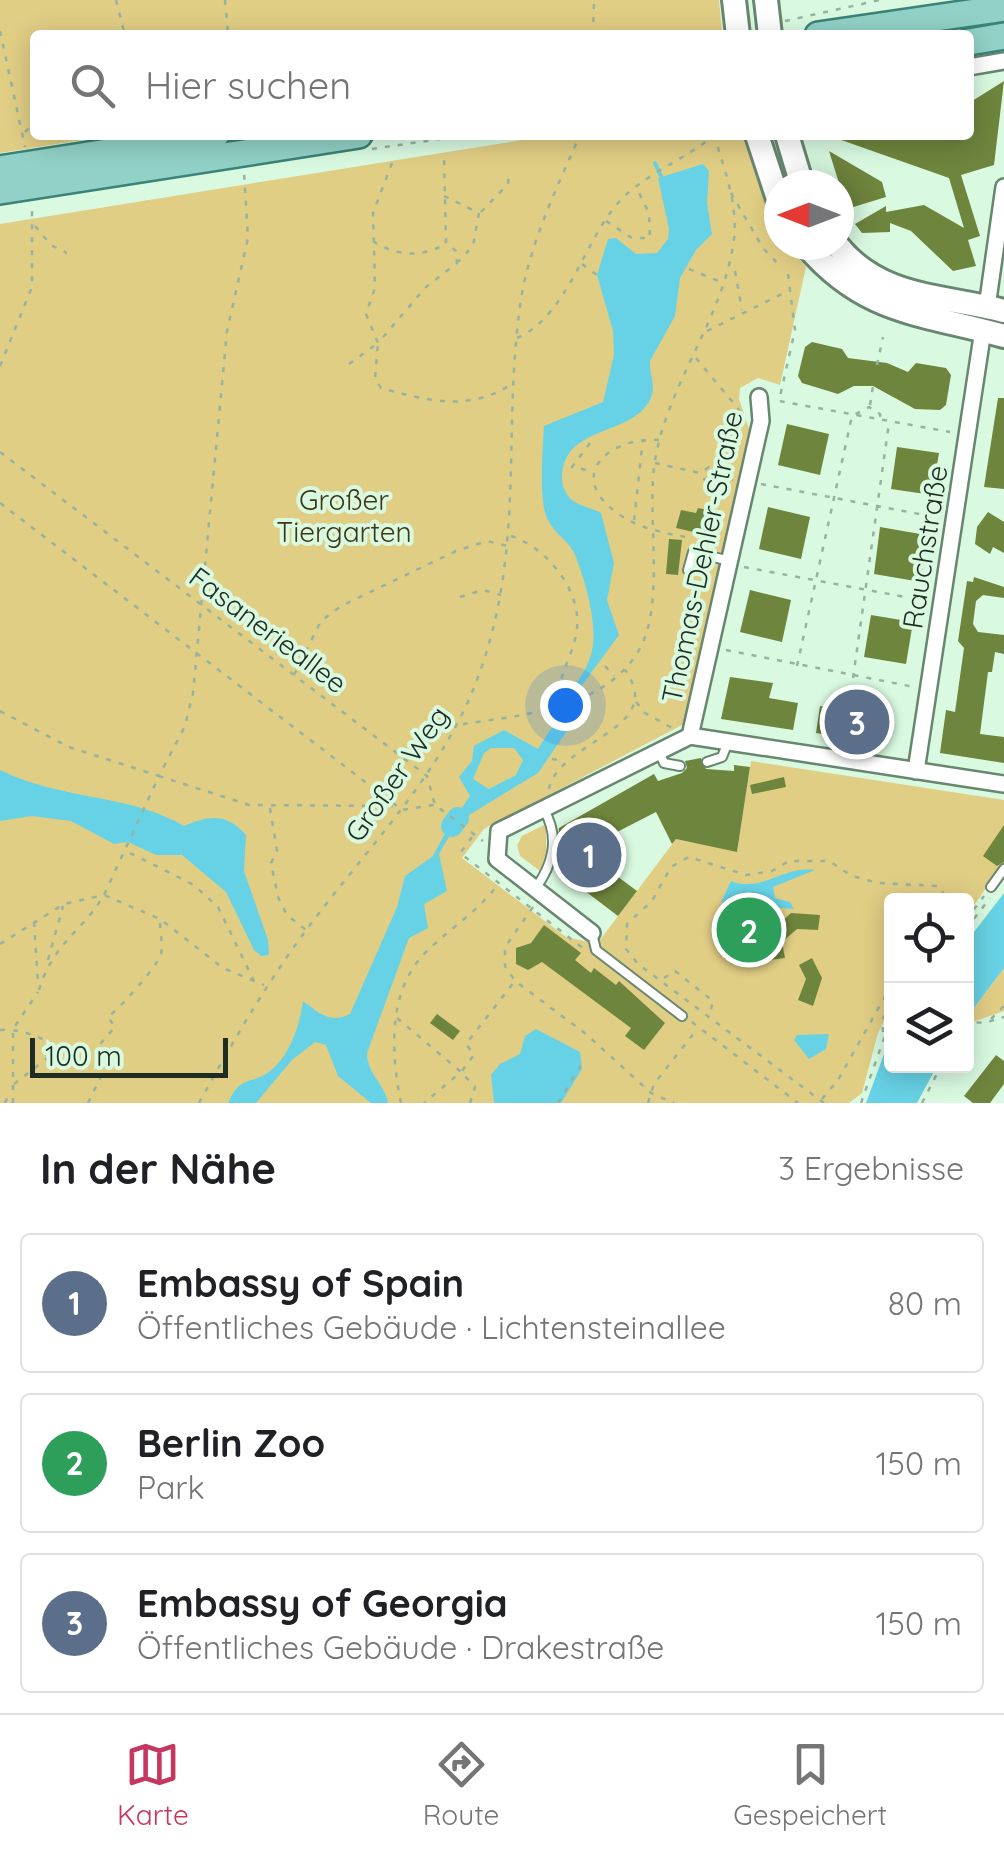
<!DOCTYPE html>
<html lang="de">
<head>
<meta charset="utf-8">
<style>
	body { margin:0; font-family:Quicksand,sans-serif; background:#f6f6f6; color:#202124 }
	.controls { position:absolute; right:30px; bottom:30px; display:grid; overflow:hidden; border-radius:10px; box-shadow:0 5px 25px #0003 }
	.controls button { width:90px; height:90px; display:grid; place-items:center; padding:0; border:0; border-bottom:2px solid #e0e0e0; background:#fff; color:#202124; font:50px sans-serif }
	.compass { position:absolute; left:764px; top:170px; width:90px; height:90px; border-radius:50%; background:#fff; box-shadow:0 5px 25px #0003; rotate:270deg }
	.scale { position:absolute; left:30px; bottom:25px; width:198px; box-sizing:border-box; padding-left:10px; border:5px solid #1f2c23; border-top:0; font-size:28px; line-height:35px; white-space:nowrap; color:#1f2c23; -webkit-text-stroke:8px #d9fae1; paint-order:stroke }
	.you { position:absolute; left:565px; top:705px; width:35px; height:35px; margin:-25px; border:8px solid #fff; border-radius:50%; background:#1a73e8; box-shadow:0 0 0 15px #1a73e833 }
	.badge { display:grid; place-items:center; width:65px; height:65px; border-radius:50%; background:#c63760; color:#fff; font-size:32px; font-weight:700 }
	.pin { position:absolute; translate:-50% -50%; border:5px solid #fff; box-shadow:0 2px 10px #0006 }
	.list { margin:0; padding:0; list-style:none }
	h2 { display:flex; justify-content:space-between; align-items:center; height:130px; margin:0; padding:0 40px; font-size:42px }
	h2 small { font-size:32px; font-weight:400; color:#757577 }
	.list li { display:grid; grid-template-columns:65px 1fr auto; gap:30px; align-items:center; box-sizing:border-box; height:140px; margin:0 20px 20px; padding:0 20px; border:2px solid #e0e0e0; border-radius:10px }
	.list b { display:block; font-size:38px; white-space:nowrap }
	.list p { margin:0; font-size:32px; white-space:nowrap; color:#757577 }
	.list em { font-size:32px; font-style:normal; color:#757577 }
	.icon { flex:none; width:55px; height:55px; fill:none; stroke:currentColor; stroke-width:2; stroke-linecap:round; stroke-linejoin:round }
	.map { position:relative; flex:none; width:1004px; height:1103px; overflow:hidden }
	.search { position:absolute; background:#fff; box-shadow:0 5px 25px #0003; left:30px; right:30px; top:30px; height:110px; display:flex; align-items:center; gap:25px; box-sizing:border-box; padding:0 35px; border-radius:10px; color:#757577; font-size:38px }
	.sheet { height:610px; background:#fff }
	nav { display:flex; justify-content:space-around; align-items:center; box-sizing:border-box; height:140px; border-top:2px solid #e0e0e0; background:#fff; font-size:28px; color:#757577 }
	nav a { display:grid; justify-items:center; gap:5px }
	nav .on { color:#c63760 }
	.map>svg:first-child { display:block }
</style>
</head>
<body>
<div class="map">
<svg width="1004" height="1103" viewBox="0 0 1004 1103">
	<rect width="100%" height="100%" fill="#d9fae1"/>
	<path fill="#e1ce85" d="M 0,0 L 719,0 L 722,31 L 717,35 L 35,35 L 35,135 L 115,135 L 0,153 Z
		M 553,135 L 744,135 C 751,162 779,225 779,245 L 788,245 L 806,267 L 780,385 L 758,378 L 740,388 L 739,399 L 750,431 L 684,724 L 484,829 L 462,858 L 566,937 L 597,944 L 676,839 L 737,851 L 751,761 L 1004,800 L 1004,863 L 967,915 L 966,901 L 892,901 L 891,1007 L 878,1033 L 862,1093 L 849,1103 L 0,1103 L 0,224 Z
		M 546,824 L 546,864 L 540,871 L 520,856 L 517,845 L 522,836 Z
		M 1004,968 L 1004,1011 L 967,1024 L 967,1017 Z"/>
	<path fill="#67d2e5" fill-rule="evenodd" d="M 703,164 L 709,171 L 707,203 L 712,234 L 696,250 L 680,278 L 675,316 L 650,361 C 649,378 659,387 647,405 C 624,436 562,427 562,479 C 562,486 566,495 572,500 C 579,506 592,508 601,513 L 614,563 L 607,600 L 619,635 L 577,692 L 579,713 L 538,773 L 461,820 L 456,816 L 470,796 L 459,777 L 472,761 L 474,746 L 504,730 L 538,749 L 550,730 L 569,715 C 572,678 579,687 590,658 C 600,630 586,584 576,557 C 570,541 556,536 548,520 C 538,503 543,448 544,426 L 603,402 L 614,355 L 613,331 L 597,275 L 608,239 L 616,238 L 636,254 L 657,253 L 668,239 L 669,229 L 658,178 ZM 491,748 L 514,748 L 523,760 L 516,775 L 489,789 L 473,779 L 484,753 Z
		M 0,770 C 60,800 131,794 184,826 C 209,815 227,813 246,835 L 244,871 L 268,940 L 269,955 L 261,956 L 254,950 L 226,892 L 182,855 L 156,855 L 128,842 L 114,844 L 71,821 L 32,816 L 0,821 Z
		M 450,824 L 454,828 L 439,854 L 447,891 L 424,904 L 428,928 L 409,938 L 367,1053 C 367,1074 385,1084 388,1103 L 371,1103 L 338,1076 L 326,1045 L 315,1042 L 292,1060 L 256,1103 L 228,1103 C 241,1074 250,1086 270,1071 C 290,1056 300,1024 303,1001 C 319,1013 330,1024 350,1014 L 397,907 L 405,876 L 433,856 Z
		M 815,870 L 773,887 L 775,898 L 790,902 L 794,909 L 768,907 L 754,901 L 732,908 L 721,902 L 731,881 C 763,893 781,866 815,870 Z
		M 1004,893 L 1004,968 L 967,1017 L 967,941 Z
		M 536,1029 L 580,1052 L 582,1069 L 561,1103 L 494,1103 L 491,1075 L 500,1064 L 520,1054 L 525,1036 Z
		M 829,1034 L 826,1049 L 809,1059 L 794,1040 L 797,1035 Z
		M 891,1035 L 892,1066 L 937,1066 L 917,1103 L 866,1103 Z"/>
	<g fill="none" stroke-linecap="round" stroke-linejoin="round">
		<path stroke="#67d2e5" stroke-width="4" d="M 655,163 L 661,176"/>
		<path stroke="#67d2e5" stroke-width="22" d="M 452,826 L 458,818"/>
	</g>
	<path fill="#6e853d" d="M 1004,81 L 994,165 L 961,175 L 980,236 L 968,240 L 976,266 L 953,271 L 911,231 L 890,223 L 890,232 L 862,233 L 855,224 L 886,206 L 886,212 L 924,205 L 964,228 L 949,178 L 827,135 L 969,135 L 969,103 Z
		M 829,151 L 882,182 L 886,197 L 847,209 Z
		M 812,342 L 842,349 L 848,358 L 887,363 L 908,372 L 916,363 L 946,368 L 951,375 L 946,405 L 940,410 L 915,409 L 873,386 L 854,386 L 838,394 L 802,383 L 798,376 L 805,347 Z
		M 998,398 L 1004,398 L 1004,489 L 984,487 Z
		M 787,424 L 829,434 L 820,475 L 778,465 Z
		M 897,447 L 939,453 L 932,495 L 891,489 Z
		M 768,507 L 810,517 L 801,559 L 759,549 Z
		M 698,508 L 712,511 L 707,535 L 676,528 L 681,510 L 696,513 Z
		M 988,512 L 1004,522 L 1004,553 L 993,547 L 990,554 L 975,544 L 977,527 Z
		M 880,527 L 926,535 L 921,582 L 874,574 Z
		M 669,539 L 682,540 L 678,575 L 666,574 Z
		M 974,577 L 1004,587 L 1004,598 L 983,595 L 976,601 L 973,624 L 978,632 L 1004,635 L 1004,654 L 995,652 L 992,672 L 988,672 L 980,734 L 1004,737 L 1004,763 L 940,753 L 946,710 L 955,712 L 964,648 L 958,641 L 967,581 L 973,582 Z
		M 750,590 L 791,600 L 782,642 L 740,632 Z
		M 871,615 L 913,622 L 906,664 L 864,657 Z
		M 730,677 L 773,683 L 769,698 L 798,703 L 793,730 L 721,719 Z
		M 858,700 L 889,705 L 882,744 L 816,733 L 820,706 L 856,712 Z
		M 701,758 L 706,769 L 734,771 L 734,765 L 750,767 L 737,852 L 676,839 L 672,844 L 656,812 L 582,850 L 637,891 L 618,916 L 556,869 L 559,828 L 654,774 L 658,781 L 682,773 L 687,768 L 685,761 Z
		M 784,777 L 786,787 L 752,794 L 750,785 Z
		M 1004,825 L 1004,862 L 997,866 L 983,856 Z
		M 791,913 L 820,915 L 818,930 L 797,929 L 782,942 L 785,958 L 770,960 L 767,945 L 740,936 L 746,921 L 772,930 Z
		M 544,925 L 581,953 L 575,960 L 591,973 L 594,968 L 616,985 L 619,981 L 665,1023 L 644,1050 L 625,1036 L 631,1028 L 542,962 L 528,970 L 516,964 L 516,948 L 531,943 Z
		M 812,958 L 822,978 L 813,1006 L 798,1000 L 806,979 L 799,965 Z
		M 437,1014 L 460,1031 L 453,1040 L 430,1023 Z
		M 996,1055 L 1004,1061 L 1004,1084 L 990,1103 L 973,1103 L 964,1096 Z"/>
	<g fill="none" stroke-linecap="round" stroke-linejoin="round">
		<defs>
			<path id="lane" d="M 688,570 L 693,552 L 730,561
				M 659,752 L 664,763 L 680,766
				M 707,762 L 722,757 L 728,742
				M 991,887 L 1004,869
				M 535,889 C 553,865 560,837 544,810
				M 592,933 L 596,950 L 682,1016"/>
			<path id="street" d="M 969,67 L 1004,61
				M 987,307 L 1004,187
				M 690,736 L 761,421 L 759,397
				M 690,736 L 1004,784
				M 916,771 L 983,330
				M 592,933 L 497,859 L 499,831 L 690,736"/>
			<path id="secondary" d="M 734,0 L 738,35
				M 766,0 L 770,35
				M 757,135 L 779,202
				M 787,135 L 802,185
				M 806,245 C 865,315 923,313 1004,336
				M 837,245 C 880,299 942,295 1004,311"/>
			<path id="primary" d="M 818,35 L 1004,8
				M 969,42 L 1004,36
				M 0,169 L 216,135
				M 0,191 L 359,135"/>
		</defs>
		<use href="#lane" stroke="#688670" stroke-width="12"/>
		<use href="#street" stroke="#688670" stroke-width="20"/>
		<use href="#secondary" stroke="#688670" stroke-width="28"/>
		<use href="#primary" stroke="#3a8376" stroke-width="30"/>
		<path stroke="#98b29e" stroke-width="2.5" stroke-dasharray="5 8" stroke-linecap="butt" d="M 116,0 L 125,35
			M 225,0 L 228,35
			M 785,21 L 880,0
			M 0,31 L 25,147
			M 593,35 L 594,0
			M 25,132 L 35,123
			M 372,149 L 467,135
			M 392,163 L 373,213 L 375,288 L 366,314 L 378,343 L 426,287 L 457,263 L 456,251 L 446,243 L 444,154
			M 731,193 L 763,248 L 780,266
			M 444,196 L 479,213 L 473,246 L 458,262
			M 481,212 L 508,184 L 509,174
			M 606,221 L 632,238 L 650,238 L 649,213 L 637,189
			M 35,226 L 51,245 L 67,253
			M 373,241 C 395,256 422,258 445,244
			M 582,264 L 597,275
			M 689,269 L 721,282
			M 735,271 L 742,310
			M 788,274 L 795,330 L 779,401 L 950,432
			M 707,331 L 788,291
			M 517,338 C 565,317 583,247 613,209 C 638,176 682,162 713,136
			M 696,358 L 745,417
			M 349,364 L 378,343 L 375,379 L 381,388 C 429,401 468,412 512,384
			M 877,365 L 883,337
			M 0,366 L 32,287 L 32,204
			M 870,405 L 873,386
			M 659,440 C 607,437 564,477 620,515 C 641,529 661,532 685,537
			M 590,443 L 572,467 L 592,471
			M 0,452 L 427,776 L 435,805 L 483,841
			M 655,463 L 700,473 L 709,467 L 715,476 L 706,482 L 700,473
			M 716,476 L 733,480
			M 761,484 L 940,518
			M 0,503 L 402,810 L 434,805
			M 634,520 L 643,439
			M 511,536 C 548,548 585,594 576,635 C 571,661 556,676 560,704
			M 744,567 L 927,601
			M 460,597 L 483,590 L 501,595
			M 726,650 L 914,687
			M 605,666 L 614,676
			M 797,666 L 852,416 L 869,407 L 880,414 L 881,422
			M 294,675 L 321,621 L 341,606 L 456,551 L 487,541 L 508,546
			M 853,678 L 889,423
			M 636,702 L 645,713 L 674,729
			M 0,711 L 69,747 L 159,776 L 185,726 L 193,693 L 227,331 L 248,238 L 244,172
			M 463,724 C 523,715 605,709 639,650 C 666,604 646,514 655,461 C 667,384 724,318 734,239 C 738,203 724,169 714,135
			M 552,759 L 563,761
			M 549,789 C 559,740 668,730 625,670
			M 270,808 L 277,851 L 271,863 L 278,897 L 287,915 L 306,930
			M 472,837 L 460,853 L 584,949
			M 130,853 L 194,885 L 218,907 L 254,981
			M 533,907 L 505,947 L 505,966 L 515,981 L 586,1034 L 651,1093 L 674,1103
			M 966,920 L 984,896
			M 34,922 L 38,984
			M 966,929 L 990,898
			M 0,944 L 64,904 L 104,895 L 159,776 L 249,805 L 394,806
			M 48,960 L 63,906
			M 664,978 L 675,971 L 713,1001 L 710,1013
			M 39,990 C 53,943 82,932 104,895 L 160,919 L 223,968 L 264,985
			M 397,1018 L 461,1072 L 424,1103
			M 991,1019 L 1004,1006
			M 692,1022 L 798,1103
			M 966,1028 L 972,1022 L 984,1023 L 1004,1017
			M 0,1030 C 40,1027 67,1060 106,1062
			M 883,1032 L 882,1020 L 892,1003
			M 14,1084 L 59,1049
			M 822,1099 L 838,1080 L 892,984
			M 5,1103 L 10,1091
			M 13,1103 L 13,1029 L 38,992
			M 88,1103 L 108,1062 L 101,1043 L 115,1027 L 108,1017 C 119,1009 157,967 161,954 C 163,945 160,931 160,921
			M 199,1103 C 232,1043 266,984 307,929 C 370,844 448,768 482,666 C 525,540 502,426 521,299 C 530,243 557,187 580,135
			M 401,1103 C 391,1054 387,992 425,953 C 450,928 478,912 499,883
			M 470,1103 L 475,1087 L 461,1072 L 474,1055 L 466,1044 L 514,982
			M 558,1103 L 584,1060
			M 648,1103 L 654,1084 L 698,1028
			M 824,1103 L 638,964 L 626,949 L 627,924 L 652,901 L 671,867 L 689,857 L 746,875 L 772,871 L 789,861 L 829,861 L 852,876 L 878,883 L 938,886 L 949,901
			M 861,1103 L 892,1016
			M 922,1103 L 941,1066"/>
		<use href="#lane" stroke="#fff" stroke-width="8"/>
		<use href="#street" stroke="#fff" stroke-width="15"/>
		<use href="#secondary" stroke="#fff" stroke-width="22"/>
		<use href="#primary" stroke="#92d1c7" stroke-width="25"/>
	</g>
	<g text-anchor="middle" stroke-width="8" stroke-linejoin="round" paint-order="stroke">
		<g font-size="28" fill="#3f3614" stroke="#d9fae1">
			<text x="344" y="510">Großer<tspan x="344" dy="32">Tiergarten</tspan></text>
		</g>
		<g font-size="28" fill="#1f2c23" stroke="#d9fae1">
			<text transform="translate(925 547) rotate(-81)" y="10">Rauchstraße</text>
			<text transform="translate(702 557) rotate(-78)" y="10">Thomas-Dehler-Straße</text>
			<text transform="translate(268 630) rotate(37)" y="10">Fasanerieallee</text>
			<text transform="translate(397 774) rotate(-55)" y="10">Großer Weg</text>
		</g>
	</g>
</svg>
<div class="controls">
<button><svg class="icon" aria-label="locate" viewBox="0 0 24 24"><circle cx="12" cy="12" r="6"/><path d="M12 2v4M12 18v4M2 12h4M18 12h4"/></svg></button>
<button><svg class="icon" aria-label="layers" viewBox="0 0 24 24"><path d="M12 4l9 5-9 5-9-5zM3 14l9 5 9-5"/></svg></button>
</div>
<svg class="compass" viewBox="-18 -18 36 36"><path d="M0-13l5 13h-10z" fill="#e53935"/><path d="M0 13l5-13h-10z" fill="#757577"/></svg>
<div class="scale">100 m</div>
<div class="you"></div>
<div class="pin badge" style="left:589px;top:855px;background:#5c6f8a">1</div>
<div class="pin badge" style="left:749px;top:930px;background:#2e9e5b">2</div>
<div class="pin badge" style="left:857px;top:722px;background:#5c6f8a">3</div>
<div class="search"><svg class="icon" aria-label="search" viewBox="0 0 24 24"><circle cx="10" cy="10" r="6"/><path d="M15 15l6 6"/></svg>Hier suchen</div>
</div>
<section class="sheet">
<h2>In der Nähe<small>3 Ergebnisse</small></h2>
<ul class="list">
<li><span class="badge" style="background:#5c6f8a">1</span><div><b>Embassy of Spain</b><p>Öffentliches Gebäude · Lichtensteinallee</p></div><em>80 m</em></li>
<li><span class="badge" style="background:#2e9e5b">2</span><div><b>Berlin Zoo</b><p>Park</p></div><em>150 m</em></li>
<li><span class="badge" style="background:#5c6f8a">3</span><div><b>Embassy of Georgia</b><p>Öffentliches Gebäude · Drakestraße</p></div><em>150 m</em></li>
</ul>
</section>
<nav>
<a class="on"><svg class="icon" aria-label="map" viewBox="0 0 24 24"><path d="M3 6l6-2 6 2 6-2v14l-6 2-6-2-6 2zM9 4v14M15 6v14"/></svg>Karte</a>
<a><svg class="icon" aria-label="directions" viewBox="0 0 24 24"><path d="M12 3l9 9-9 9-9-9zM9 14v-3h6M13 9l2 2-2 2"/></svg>Route</a>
<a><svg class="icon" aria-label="saved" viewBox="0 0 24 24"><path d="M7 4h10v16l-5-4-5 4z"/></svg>Gespeichert</a>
</nav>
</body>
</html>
